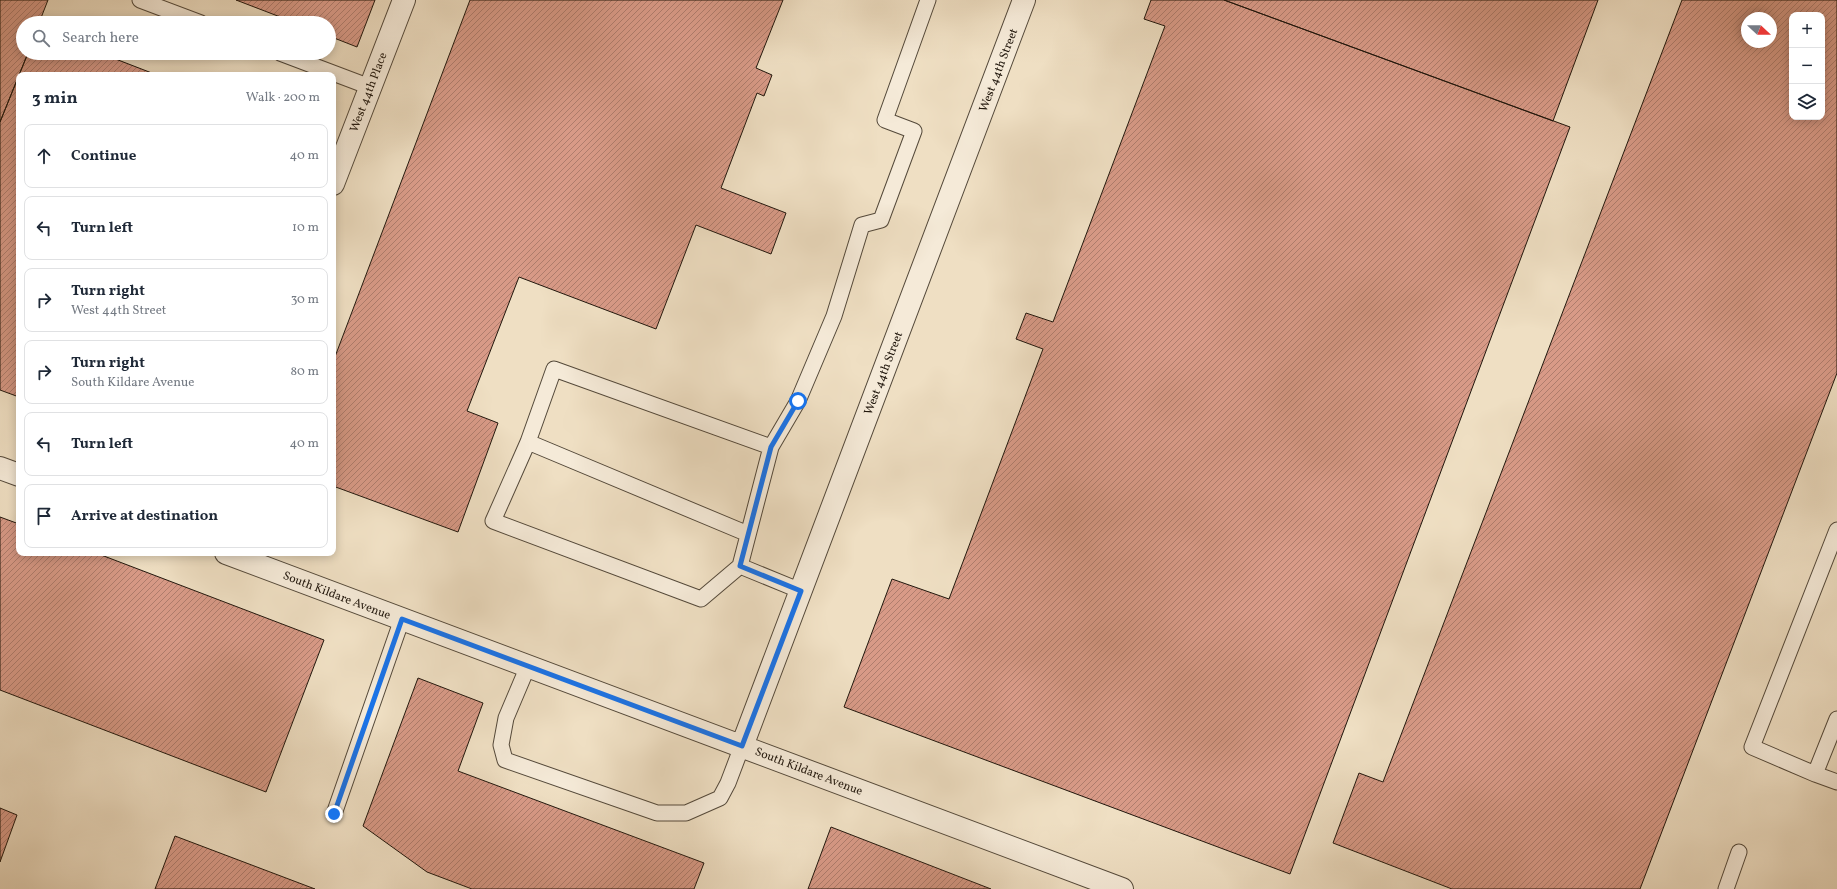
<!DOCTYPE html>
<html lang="en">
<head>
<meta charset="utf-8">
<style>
	body { margin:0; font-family:Vollkorn,serif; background:#f2f2f3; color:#1f2937 }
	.controls { position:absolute; right:12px; top:12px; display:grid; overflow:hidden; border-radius:8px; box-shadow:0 2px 10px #0003 }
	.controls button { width:36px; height:36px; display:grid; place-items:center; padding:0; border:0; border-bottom:1px solid #e0e1e3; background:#fff; color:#1f2937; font:20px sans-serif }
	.compass { position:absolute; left:1741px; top:12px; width:36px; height:36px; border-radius:50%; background:#fff; box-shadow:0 2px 10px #0003; rotate:112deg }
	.stop { position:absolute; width:12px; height:12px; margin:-9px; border:3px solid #1a73e8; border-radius:50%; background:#fff }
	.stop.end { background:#1a73e8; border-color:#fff; box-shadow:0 1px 4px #0008 }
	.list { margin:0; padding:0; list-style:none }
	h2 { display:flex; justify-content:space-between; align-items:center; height:52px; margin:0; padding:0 16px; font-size:17px }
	h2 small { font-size:13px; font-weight:400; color:#747a83 }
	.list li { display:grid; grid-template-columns:26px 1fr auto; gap:12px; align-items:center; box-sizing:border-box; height:64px; margin:0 8px 8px; padding:0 8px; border:1px solid #e0e1e3; border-radius:8px }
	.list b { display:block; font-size:15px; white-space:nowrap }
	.list p { margin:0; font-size:13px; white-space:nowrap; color:#747a83 }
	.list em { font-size:13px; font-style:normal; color:#747a83 }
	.icon { flex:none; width:22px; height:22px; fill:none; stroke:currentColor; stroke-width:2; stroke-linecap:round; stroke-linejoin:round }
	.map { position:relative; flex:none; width:1837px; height:889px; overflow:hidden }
	.search { position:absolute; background:#fff; box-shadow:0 2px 10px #0003; left:16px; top:16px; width:320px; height:44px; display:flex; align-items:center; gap:10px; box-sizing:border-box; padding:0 14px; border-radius:22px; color:#747a83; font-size:15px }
	.panel { position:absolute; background:#fff; box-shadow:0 2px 10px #0003; left:16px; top:72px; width:320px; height:484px; border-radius:8px }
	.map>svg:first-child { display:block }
</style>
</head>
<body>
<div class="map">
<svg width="1837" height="889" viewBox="0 0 1837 889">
	<defs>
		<pattern id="building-hatch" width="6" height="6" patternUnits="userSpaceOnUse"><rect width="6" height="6" fill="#d89a87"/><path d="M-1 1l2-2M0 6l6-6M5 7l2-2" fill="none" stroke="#af7d6d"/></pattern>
	</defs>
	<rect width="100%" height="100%" fill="#efdfc3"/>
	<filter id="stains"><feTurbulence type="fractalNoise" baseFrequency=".005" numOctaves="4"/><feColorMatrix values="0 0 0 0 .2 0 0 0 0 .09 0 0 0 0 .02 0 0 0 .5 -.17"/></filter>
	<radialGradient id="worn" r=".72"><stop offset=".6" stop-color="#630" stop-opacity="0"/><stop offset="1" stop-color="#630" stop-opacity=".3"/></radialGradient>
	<path fill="url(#building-hatch)" stroke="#21170d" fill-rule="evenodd" d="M 0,0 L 48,0 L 39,23 L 23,23 L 23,53 L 28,53 L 0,122 Z
		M 236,0 L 375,0 L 357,47 L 329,36 L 329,23 L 296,23 Z
		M 470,0 L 783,0 L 756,68 L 772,75 L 764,96 L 757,93 L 721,188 L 786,213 L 771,254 L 696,225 L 656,329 L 519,277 L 467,411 L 498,423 L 458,532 L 333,486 L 333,362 Z
		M 1151,0 L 1224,0 L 1570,127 L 1290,874 L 844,707 L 892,579 L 949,599 L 1043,349 L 1016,339 L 1026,313 L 1053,322 L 1165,26 L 1144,19 Z
		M 1224,0 L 1598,0 L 1553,121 Z
		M 1682,0 L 1837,0 L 1837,373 L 1640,889 L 1452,889 L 1333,843 L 1359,773 L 1383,782 ZM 1792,15 L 1822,15 L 1822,117 L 1792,117 ZM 1747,18 L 1771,18 L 1771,42 L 1747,42 Z
		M 28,53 L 100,53 L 157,75 L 19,75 Z
		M 19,75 L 19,397 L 0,390 L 0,122 Z
		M 0,517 L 19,524 L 19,553 L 96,553 L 324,640 L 266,792 L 0,690 Z
		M 418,678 L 483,703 L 458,771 L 704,863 L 694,889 L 472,889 L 427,872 L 363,826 Z
		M 0,808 L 17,815 L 0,862 Z
		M 831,827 L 991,889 L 808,889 Z
		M 175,836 L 315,889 L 155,889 Z"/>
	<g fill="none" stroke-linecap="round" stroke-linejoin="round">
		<defs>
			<path id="service" d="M 140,0 L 201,23
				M 280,53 L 370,87
				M 554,369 L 771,447 L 740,566 L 701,599 L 493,521 L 528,442 Z
				M 528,442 L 748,534
				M 771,447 L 798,401 L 834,316 L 862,225 L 881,220 L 914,131 L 885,120 L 928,0
				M 740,566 L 801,591
				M 528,666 L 506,718 L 501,745 L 505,760 L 657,813 L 686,813 L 720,798 L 728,783 L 742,746
				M 1837,719 L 1815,774 L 1837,782
				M 1815,774 L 1752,747 L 1837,530
				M 334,814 L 402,619
				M 1726,889 L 1739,852"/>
			<path id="minor" d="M 333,184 L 404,0
				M 0,468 L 19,475
				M 226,553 L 1122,889
				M 742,746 L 1024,0"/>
		</defs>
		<use href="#service" stroke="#54493a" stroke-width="17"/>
		<use href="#minor" stroke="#54493a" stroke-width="24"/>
		<use href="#service" stroke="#f5ead8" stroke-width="15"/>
		<use href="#minor" stroke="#f5ead8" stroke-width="22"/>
	</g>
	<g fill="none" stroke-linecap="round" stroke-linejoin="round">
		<path stroke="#1a73e8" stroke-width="5" d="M 334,814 L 402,619 L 742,746 L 801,591 L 740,566 L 771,447 L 798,401"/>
	</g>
	<g text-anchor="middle" stroke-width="3" stroke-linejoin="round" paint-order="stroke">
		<g font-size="12" fill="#21170d" stroke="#f5ead8">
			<text transform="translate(998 70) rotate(-69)" y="4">West 44th Street</text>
			<text transform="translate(368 92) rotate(-69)" y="4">West 44th Place</text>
			<text transform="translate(883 373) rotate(-69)" y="4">West 44th Street</text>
			<text transform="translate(337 595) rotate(21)" y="4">South Kildare Avenue</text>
			<text transform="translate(809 771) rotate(21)" y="4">South Kildare Avenue</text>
		</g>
	</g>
	<rect width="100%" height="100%" filter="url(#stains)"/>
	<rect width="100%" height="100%" fill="url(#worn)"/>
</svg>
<div class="controls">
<button>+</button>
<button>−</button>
<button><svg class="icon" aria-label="layers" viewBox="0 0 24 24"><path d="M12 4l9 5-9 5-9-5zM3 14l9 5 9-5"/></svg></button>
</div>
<svg class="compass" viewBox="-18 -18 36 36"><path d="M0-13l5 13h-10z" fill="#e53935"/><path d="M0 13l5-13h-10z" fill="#747a83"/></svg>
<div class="stop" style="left:798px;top:401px"></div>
<div class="stop end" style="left:334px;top:814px"></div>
<div class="search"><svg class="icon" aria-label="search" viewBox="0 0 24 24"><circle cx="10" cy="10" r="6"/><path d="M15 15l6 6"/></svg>Search here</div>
<section class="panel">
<h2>3 min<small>Walk · 200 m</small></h2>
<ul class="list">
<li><svg class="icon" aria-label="ahead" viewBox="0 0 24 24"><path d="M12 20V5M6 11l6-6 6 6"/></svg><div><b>Continue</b></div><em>40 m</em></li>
<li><svg class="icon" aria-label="left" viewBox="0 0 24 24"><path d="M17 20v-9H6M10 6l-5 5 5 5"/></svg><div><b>Turn left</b></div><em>10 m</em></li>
<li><svg class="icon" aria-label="right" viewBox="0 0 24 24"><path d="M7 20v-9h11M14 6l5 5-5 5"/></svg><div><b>Turn right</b><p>West 44th Street</p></div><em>30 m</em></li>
<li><svg class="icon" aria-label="right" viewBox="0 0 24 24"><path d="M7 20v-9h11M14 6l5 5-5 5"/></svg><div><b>Turn right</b><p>South Kildare Avenue</p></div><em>80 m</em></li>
<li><svg class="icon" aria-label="left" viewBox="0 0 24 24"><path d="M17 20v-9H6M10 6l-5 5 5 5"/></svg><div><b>Turn left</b></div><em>40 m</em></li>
<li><svg class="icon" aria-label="arrive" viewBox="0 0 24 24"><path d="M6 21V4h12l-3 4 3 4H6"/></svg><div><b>Arrive at destination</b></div></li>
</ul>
</section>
</div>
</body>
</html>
